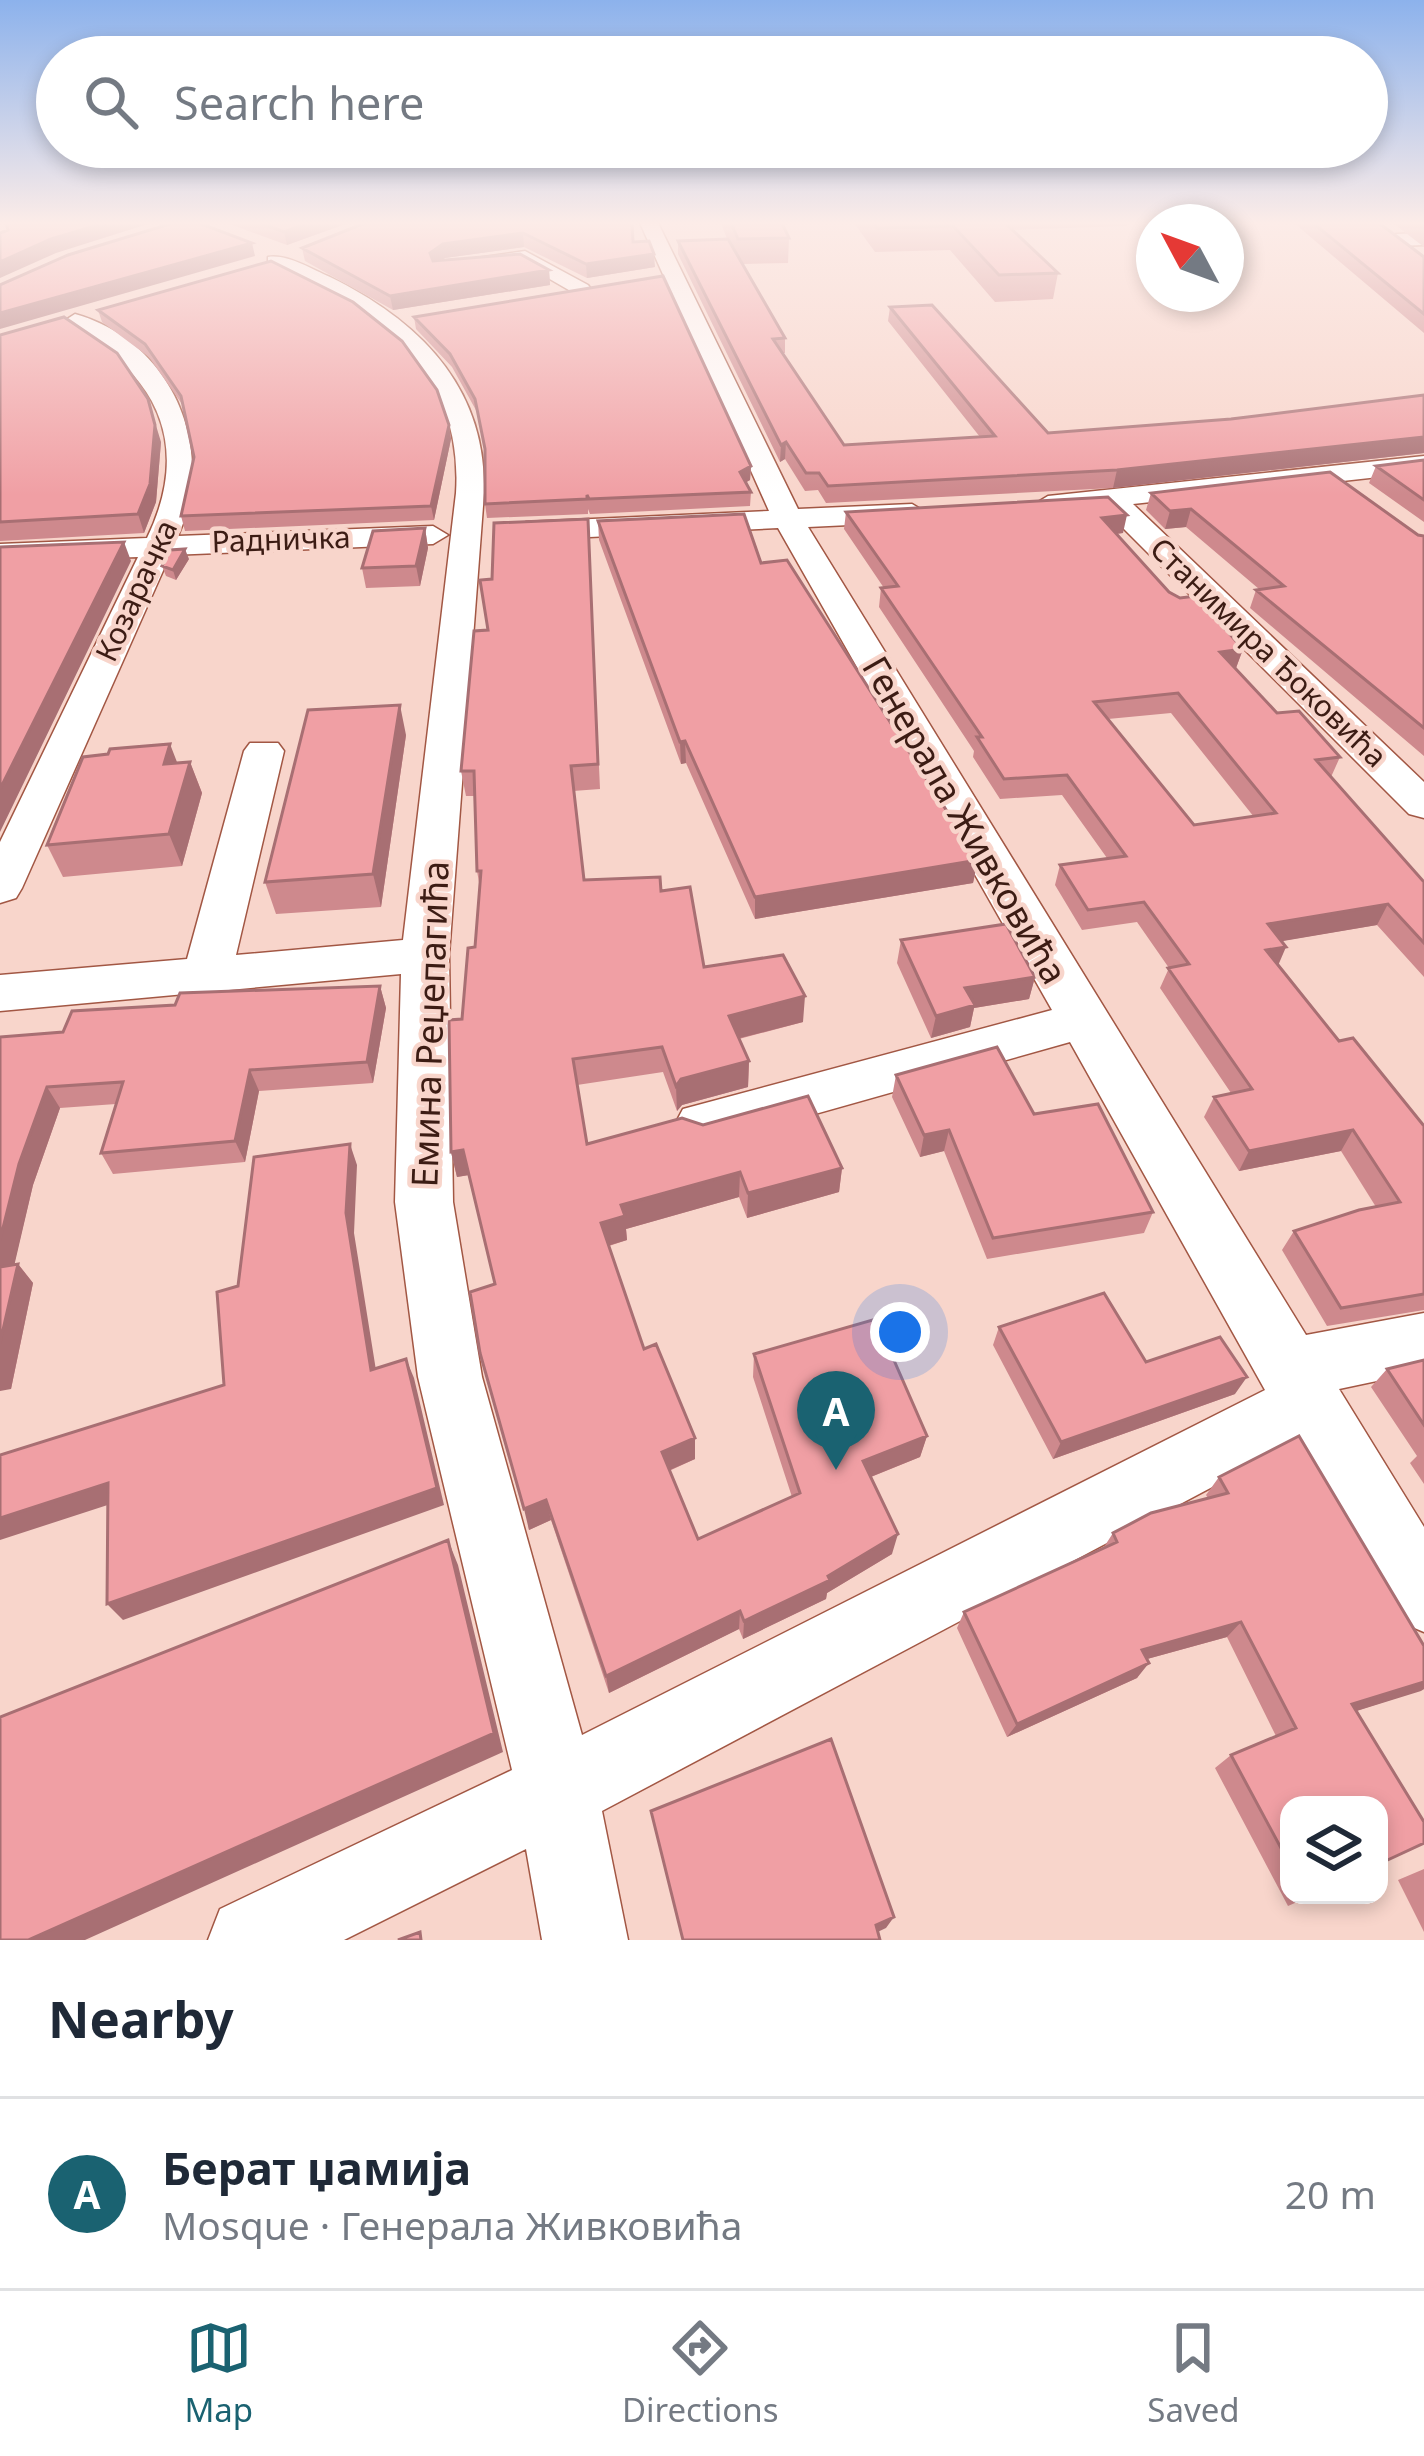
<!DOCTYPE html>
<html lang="en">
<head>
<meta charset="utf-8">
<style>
	body { margin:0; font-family:"Noto Sans",sans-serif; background:#f2f2f3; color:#1f2937 }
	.controls { position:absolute; right:36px; bottom:36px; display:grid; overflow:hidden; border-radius:24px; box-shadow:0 6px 18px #0003 }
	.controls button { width:108px; height:108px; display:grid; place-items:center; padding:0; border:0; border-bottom:3px solid #e0e1e3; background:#fff; color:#1f2937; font:60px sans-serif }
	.compass { position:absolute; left:1136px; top:204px; width:108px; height:108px; border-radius:50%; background:#fff; box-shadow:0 6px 18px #0003; rotate:311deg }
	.you { position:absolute; left:900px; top:1332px; width:42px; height:42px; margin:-30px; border:9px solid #fff; border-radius:50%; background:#1a73e8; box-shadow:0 0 0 18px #1a73e833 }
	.badge { display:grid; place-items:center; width:78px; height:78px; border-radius:50%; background:#1a6271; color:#fff; font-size:39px; font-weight:700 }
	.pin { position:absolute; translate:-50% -99px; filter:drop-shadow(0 3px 6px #0008) }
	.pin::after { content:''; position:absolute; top:63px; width:42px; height:36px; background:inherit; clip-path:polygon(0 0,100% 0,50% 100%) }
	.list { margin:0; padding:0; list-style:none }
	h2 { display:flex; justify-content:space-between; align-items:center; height:156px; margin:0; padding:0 48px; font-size:51px }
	h2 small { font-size:39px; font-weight:400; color:#747a83 }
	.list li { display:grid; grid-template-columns:78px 1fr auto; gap:36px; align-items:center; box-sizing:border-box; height:192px; padding:0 48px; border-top:3px solid #e0e1e3 }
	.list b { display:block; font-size:45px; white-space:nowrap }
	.list p { margin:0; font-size:39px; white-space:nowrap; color:#747a83 }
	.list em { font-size:39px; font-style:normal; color:#747a83 }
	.icon { flex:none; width:66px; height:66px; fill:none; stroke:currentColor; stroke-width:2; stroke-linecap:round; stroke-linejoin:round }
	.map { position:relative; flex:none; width:1424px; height:1940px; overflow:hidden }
	.search { position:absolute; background:#fff; box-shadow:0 6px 18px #0003; left:36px; right:36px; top:36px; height:132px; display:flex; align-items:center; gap:30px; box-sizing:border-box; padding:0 42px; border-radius:66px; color:#747a83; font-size:45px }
	.sheet { height:348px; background:#fff }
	nav { display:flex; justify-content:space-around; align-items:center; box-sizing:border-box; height:168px; border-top:3px solid #e0e1e3; background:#fff; font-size:33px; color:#747a83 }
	nav a { display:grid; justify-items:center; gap:6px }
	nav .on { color:#1a6271 }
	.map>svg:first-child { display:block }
</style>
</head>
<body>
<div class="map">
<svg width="1424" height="1940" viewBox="0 0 1424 1940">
	<rect width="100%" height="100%" fill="#f8d5cb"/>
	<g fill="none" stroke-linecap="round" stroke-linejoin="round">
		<defs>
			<path id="minor" d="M 640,223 L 658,223 L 798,509 L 912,504 L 927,513 L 912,522 L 808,527 L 1306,1335 L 1424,1313 L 1424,1371 L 1339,1389 L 1424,1527 L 1424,1632 L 1398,1621 L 1297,1442 L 602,1811 L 628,1940 L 542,1940 L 526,1849 L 344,1940 L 208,1940 L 220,1909 L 512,1770 L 418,1377 L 395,1202 L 401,974 L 0,1011 L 0,975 L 187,959 L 244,751 L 250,743 L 278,743 L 284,751 L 236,955 L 403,940 L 456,493 C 464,367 374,308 268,265 L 268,257 C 288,254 311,269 330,277 C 420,321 487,388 484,493 L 449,955 L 453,1202 L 482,1377 L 582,1735 L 1265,1390 L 1070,1042 L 702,1146 L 683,1139 L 675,1124 L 683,1109 L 1052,1010 L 778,528 L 526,540 L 511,531 L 526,522 L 769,511 Z
				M 1424,233 L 1424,245 L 1396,246 L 1387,240 L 1396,234 Z
				M 525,251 L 588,285 L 591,289 L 574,293 L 522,263 L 463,272 L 453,266 L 463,260 Z
				M 75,314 C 171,341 218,448 178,536 L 433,526 L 448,535 L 433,544 L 170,555 L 22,888 L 16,898 L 0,903 L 0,842 L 138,557 L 0,562 L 0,544 L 147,538 C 193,443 156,371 67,326 L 64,321 Z
				M 1424,456 L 1424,472 L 1133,504 L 1424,782 L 1424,818 L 1409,814 L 1103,508 L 1048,514 L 1033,505 L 1048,496 Z"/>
		</defs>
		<use href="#minor" stroke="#a25744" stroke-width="3"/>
		<use href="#minor" fill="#fff" fill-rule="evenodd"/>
	</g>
	<path fill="#ce898d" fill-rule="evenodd" d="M 227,223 L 348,223 L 287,245 Z
		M 365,223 L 633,242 L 655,267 L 587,278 L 524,247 L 445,258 L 442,260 L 549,270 L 550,285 L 393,310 L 305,261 L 302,248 Z
		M 721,223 L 826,223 L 783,224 L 789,238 L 788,263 L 743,264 L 785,338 L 785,353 L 783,353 L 844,445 L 980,437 L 888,321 L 890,307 L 1048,433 L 1231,419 L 1424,395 L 1424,453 L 1113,488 L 826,503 L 818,490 L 805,491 L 785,459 L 780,462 L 678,254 L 678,241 L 727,239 Z
		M 854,223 L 1128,223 L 1127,226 L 1012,230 L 1058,273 L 1053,299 L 995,302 L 950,250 L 875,252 Z
		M 1294,223 L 1379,223 L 1424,257 L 1424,333 Z
		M 1393,223 L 1424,223 L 1424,247 Z
		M 98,310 L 449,425 L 451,439 L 434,520 L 185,531 L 181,516 L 194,457 L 184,407 L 149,357 L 102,322 Z
		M 414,317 L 751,466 L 750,480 L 745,483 L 751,492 L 750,506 L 590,514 L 588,509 L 588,514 L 487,518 L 485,504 L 485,454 L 477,412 L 452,367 L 416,329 Z
		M 0,335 L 161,442 L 156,502 L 144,533 L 0,541 Z
		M 1424,460 L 1424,522 L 1369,483 L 1376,466 Z
		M 1151,493 L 1424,536 L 1424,756 L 1250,608 L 1256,590 L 1259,589 L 1186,527 L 1165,529 L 1146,510 Z
		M 846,512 L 1123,533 L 1116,534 L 1169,592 L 1243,649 L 1236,668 L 1277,713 L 1340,757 L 1331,777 L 1424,882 L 1424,977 L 1377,925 L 1281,941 L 1278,965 L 1339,1041 L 1424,1126 L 1424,1310 L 1327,1326 L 1282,1250 L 1294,1231 L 1376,1207 L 1341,1151 L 1239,1171 L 1204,1117 L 1214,1097 L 1231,1093 L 1160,988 L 1169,968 L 1137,922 L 1082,930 L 1055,885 L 1060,865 L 1107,858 L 1062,795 L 1000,799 L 973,757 L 974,751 L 879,607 L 881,588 L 884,588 L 844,529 ZM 1171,713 L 1254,817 L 1194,825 L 1108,719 Z
		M 588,519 L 600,789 L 573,791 L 584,880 L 661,891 L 704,967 L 803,1022 L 739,1039 L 749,1061 L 748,1087 L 682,1105 L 677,1111 L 663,1072 L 577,1085 L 587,1144 L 842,1168 L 839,1192 L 747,1218 L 739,1197 L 626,1229 L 627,1240 L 609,1246 L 644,1349 L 695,1438 L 695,1459 L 669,1471 L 698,1539 L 792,1497 L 753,1377 L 754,1354 L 927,1436 L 920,1457 L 871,1477 L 892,1554 L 827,1593 L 826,1599 L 743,1639 L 739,1629 L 609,1693 L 551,1520 L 529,1530 L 495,1284 L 469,1175 L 457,1177 L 451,1152 L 462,1019 L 475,947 L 480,888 L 477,871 L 475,796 L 466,796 L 461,771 L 488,630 L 492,579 Z
		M 598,521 L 761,563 L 978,860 L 973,883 L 755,919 L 686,763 L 681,764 L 599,540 Z
		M 425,528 L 428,548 L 420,586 L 366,588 L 362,568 Z
		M 189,559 L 176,580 L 166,576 L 162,566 Z
		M 406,735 L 381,907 L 276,914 L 265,882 Z
		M 108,754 L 177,763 L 190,762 L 202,793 L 182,866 L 63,877 L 47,845 Z
		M 901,940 L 1035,977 L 1029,999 L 974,1008 L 970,1027 L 931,1038 L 897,963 Z
		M 380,986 L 386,1008 L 373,1083 L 259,1091 L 245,1162 L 113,1174 L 101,1153 L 116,1104 L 60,1108 L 33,1185 L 14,1264 L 18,1264 L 33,1283 L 11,1389 L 0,1037 L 63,1032 L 175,1005 Z
		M 896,1075 L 1034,1114 L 1153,1212 L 1144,1233 L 987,1259 L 944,1151 L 920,1157 L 892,1097 Z
		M 999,1327 L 1146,1362 L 1235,1394 L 1053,1459 L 993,1345 Z
		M 1424,1360 L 1424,1484 L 1410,1463 L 1417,1456 L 1371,1387 L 1387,1369 Z
		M 1219,1477 L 1424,1646 L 1424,1689 L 1356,1711 L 1289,1805 L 1289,1895 L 1313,1895 L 1288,1906 L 1215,1768 L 1231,1755 L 1276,1736 L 1227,1637 L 1147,1659 L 1137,1678 L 1007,1737 L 957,1628 L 964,1612 L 1104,1547 L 1113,1533 L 1208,1498 L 1206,1495 Z
		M 1424,1869 L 1424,1932 L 1398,1880 Z"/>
	<path fill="#a86f73" d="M 105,223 L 151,223 L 56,253 L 0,278 L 0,262 L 51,239 Z
		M 309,223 L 348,223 L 287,245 L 284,232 Z
		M 523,233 L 524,247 L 445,258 L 432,267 L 430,253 L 443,244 Z
		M 252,243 L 255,256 L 0,329 L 0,313 Z
		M 654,254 L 655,267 L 587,278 L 586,264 Z
		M 549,270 L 550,285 L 393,310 L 390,296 Z
		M 148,399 L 161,442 L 156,502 L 144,533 L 138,514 Z
		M 449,425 L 451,439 L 434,520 L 431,506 Z
		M 1424,437 L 1424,453 L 1113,488 L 1117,470 Z
		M 786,442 L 785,459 L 780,462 L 781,445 Z
		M 751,466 L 750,480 L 739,486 L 740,472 Z
		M 1191,509 L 1186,527 L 1165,529 L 1170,511 Z
		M 1127,515 L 1123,533 L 1098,536 L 1102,518 Z
		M 425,528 L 428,548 L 420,586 L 416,566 Z
		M 124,542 L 131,561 L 0,832 L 0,789 Z
		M 185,549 L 189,559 L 176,580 L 173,570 Z
		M 1243,649 L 1236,668 L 1220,652 Z
		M 400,705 L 406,735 L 381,907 L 373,874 Z
		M 685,741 L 686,763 L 681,764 L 680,742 Z
		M 170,744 L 182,775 L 164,764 Z
		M 190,762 L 202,793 L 182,866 L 169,834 Z
		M 978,860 L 973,883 L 755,919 L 755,897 Z
		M 1388,904 L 1377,925 L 1259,945 L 1268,924 Z
		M 1286,947 L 1277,968 L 1266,950 Z
		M 1035,977 L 1029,999 L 974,1008 L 970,1027 L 931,1038 L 936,1016 L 965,988 Z
		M 380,986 L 386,1008 L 373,1083 L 367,1062 Z
		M 805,996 L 803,1022 L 728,1041 L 729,1016 Z
		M 749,1061 L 748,1087 L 682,1105 L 677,1111 L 676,1086 L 681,1079 Z
		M 250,1070 L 259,1091 L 245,1162 L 235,1141 Z
		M 47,1087 L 60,1108 L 33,1185 L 9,1288 L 0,1277 L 0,1240 L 19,1164 Z
		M 949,1130 L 944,1151 L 920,1157 L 924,1135 Z
		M 1353,1130 L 1341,1151 L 1239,1171 L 1249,1151 Z
		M 350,1144 L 357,1165 L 354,1233 L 379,1389 L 371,1370 L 346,1213 Z
		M 463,1150 L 469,1175 L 457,1177 L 451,1152 Z
		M 842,1168 L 839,1192 L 747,1218 L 748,1193 Z
		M 740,1172 L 739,1197 L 626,1229 L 627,1240 L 604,1247 L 601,1223 L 621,1205 Z
		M 18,1264 L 33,1283 L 11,1389 L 0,1391 L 0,1343 Z
		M 406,1359 L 414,1378 L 444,1505 L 123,1620 L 107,1604 Z
		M 1247,1377 L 1235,1394 L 1053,1459 L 1061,1442 Z
		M 927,1436 L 920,1457 L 858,1482 L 863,1461 Z
		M 695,1438 L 695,1459 L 663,1473 L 662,1452 Z
		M 108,1483 L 123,1500 L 0,1540 L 0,1518 Z
		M 546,1500 L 551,1520 L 529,1530 L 524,1509 Z
		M 898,1534 L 892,1554 L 827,1593 L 826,1599 L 743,1639 L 744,1621 L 828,1576 Z
		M 448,1540 L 458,1565 L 503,1752 L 85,1940 L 28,1940 Z
		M 740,1611 L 739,1629 L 609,1693 L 606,1676 Z
		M 1241,1622 L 1227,1637 L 1129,1664 L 1142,1650 Z
		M 1149,1663 L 1137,1678 L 1007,1737 L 1017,1724 Z
		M 1424,1682 L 1424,1689 L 1421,1691 L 1334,1718 L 1352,1704 Z
		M 894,1917 L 886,1928 L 869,1936 L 876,1925 Z"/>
	<path fill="#f09fa4" stroke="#a86f73" stroke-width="3" fill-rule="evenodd" d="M 6,223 L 105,223 L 51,239 L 0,262 L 0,233 L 8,230 Z
		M 173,223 L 199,223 L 252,243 L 0,313 L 0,285 L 68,255 Z
		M 260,223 L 309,223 L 284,232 Z
		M 365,223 L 632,223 L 633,242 L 649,241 L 654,254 L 586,264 L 523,233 L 443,244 L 430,253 L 433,261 L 520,254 L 549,270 L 390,296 L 302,248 Z
		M 731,223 L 782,223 L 789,238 L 738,239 Z
		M 874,223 L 1005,223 L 1058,273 L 999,275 L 953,226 L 877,228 Z
		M 1313,223 L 1379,223 L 1424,257 L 1424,314 Z
		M 728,239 L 785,338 L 773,339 L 844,445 L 995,436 L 890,307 L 932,305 L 1048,433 L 1231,419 L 1424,395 L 1424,437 L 1117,470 L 828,486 L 819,473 L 806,473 L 786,442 L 781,445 L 678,241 Z
		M 271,261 L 353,302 L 402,341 L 437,390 L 449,425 L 431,506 L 181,516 L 194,457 L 181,396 L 145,344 L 98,310 Z
		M 663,276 L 751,466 L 740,472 L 751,492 L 589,499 L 587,495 L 587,499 L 485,504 L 485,449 L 475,399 L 450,354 L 414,317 Z
		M 64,317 L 117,353 L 148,399 L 155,425 L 150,484 L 138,514 L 0,522 L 0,335 Z
		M 1424,460 L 1424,500 L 1376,466 Z
		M 1330,472 L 1418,535 L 1424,536 L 1424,728 L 1256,590 L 1284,586 L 1191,509 L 1170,511 L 1151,493 Z
		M 1108,497 L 1127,515 L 1102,518 L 1169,592 L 1180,598 L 1196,596 L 1243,649 L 1220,652 L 1277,713 L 1299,711 L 1340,757 L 1316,760 L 1424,882 L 1424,943 L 1388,904 L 1268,924 L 1286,947 L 1266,950 L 1339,1041 L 1353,1038 L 1424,1126 L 1424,1294 L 1341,1308 L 1294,1231 L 1359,1210 L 1400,1202 L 1353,1130 L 1249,1151 L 1214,1097 L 1252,1089 L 1168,968 L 1189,964 L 1144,902 L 1088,910 L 1060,865 L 1126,856 L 1067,775 L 1004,779 L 977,737 L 982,737 L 881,588 L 898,586 L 846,512 ZM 1178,693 L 1276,813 L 1194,825 L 1094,702 Z
		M 744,514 L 761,563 L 787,560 L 978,860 L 755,897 L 685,741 L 680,742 L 598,521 Z
		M 588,519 L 598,764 L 571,766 L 584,880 L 660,877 L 661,891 L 690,887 L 704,967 L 783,955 L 805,996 L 729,1016 L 749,1061 L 681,1079 L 676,1086 L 662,1047 L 573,1059 L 587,1144 L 682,1118 L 703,1125 L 808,1096 L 842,1168 L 748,1193 L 740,1172 L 621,1205 L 625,1216 L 601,1223 L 644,1349 L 656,1344 L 695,1438 L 662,1452 L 698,1539 L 800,1493 L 754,1354 L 876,1319 L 927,1436 L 863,1461 L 898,1534 L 828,1576 L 830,1580 L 744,1621 L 740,1611 L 606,1676 L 546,1500 L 524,1509 L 480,1353 L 470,1292 L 495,1284 L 463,1150 L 451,1152 L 449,1020 L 462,1019 L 468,948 L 475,947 L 481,871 L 477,871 L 474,771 L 461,771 L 474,631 L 488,630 L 480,580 L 492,579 L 494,523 Z
		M 425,528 L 416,566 L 362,568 L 373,531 Z
		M 124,542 L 0,789 L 0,547 Z
		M 185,549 L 173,570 L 162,566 L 170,550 Z
		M 400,705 L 373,874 L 265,882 L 308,710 Z
		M 170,744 L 164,764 L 190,762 L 169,834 L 47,845 L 83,757 L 108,754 L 110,749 Z
		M 1006,924 L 1035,977 L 965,988 L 975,1005 L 936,1016 L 901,940 Z
		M 380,986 L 367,1062 L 250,1070 L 235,1141 L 101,1153 L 123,1082 L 47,1087 L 19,1164 L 0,1240 L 0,1037 L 63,1032 L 72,1011 L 175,1005 L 180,993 Z
		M 997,1047 L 1034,1114 L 1098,1104 L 1153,1212 L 993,1238 L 949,1130 L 924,1135 L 896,1075 Z
		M 350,1144 L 346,1213 L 371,1370 L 406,1359 L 437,1488 L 107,1604 L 108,1483 L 0,1518 L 0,1455 L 224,1385 L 217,1292 L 238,1286 L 254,1157 Z
		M 18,1264 L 0,1343 L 0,1267 Z
		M 1104,1293 L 1146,1362 L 1220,1337 L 1247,1377 L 1061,1442 L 999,1327 Z
		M 1424,1360 L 1424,1425 L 1387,1369 Z
		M 1299,1436 L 1424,1646 L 1424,1682 L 1352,1704 L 1424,1822 L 1424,1843 L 1379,1864 L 1379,1805 L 1289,1805 L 1289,1863 L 1231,1755 L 1296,1728 L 1241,1622 L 1142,1650 L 1149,1663 L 1017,1724 L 964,1612 L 1117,1542 L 1113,1533 L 1151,1513 L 1228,1493 L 1219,1477 Z
		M 448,1540 L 494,1733 L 28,1940 L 0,1940 L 0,1717 Z
		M 831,1739 L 894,1917 L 876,1925 L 880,1940 L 683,1940 L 651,1811 Z
		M 420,1932 L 421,1940 L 398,1940 Z"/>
	<linearGradient id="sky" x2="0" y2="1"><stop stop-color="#8cb2ec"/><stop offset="0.45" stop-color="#fcece8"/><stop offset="1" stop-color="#fcece8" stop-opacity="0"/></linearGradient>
	<rect width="1424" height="495" fill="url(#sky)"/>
	<g text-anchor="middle" stroke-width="9" stroke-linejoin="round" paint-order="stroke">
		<g font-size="30" fill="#3c1c14" stroke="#f8d5cb">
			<text transform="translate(281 540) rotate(-2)" y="10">Радничка</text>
			<text transform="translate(137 591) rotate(-65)" y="10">Козарачка</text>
			<text transform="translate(1268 653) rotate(44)" y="10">Станимира Ђоковића</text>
		</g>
		<g font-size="36" fill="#3c1c14" stroke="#f8d5cb">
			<text transform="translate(965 820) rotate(60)" y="13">Генерала Живковића</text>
			<text transform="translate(430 1024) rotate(-88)" y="13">Емина Реџепагића</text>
		</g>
	</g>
</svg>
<div class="controls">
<button><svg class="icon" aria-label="layers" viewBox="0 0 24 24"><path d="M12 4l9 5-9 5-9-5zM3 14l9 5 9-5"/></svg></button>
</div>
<svg class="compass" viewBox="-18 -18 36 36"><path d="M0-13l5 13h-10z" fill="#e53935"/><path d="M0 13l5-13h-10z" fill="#747a83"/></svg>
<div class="you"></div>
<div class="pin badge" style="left:836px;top:1470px">A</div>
<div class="search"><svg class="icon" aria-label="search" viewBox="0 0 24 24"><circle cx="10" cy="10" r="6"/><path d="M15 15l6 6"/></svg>Search here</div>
</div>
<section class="sheet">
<h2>Nearby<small></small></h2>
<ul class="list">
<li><span class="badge">A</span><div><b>Берат џамија</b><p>Mosque · Генерала Живковића</p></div><em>20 m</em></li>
</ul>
</section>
<nav>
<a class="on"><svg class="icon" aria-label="map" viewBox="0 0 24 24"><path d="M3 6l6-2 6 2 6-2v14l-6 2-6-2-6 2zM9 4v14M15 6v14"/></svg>Map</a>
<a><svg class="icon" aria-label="directions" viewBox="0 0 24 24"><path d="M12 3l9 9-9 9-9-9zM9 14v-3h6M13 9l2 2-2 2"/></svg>Directions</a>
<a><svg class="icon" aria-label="saved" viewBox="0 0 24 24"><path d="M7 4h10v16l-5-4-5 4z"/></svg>Saved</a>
</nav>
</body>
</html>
